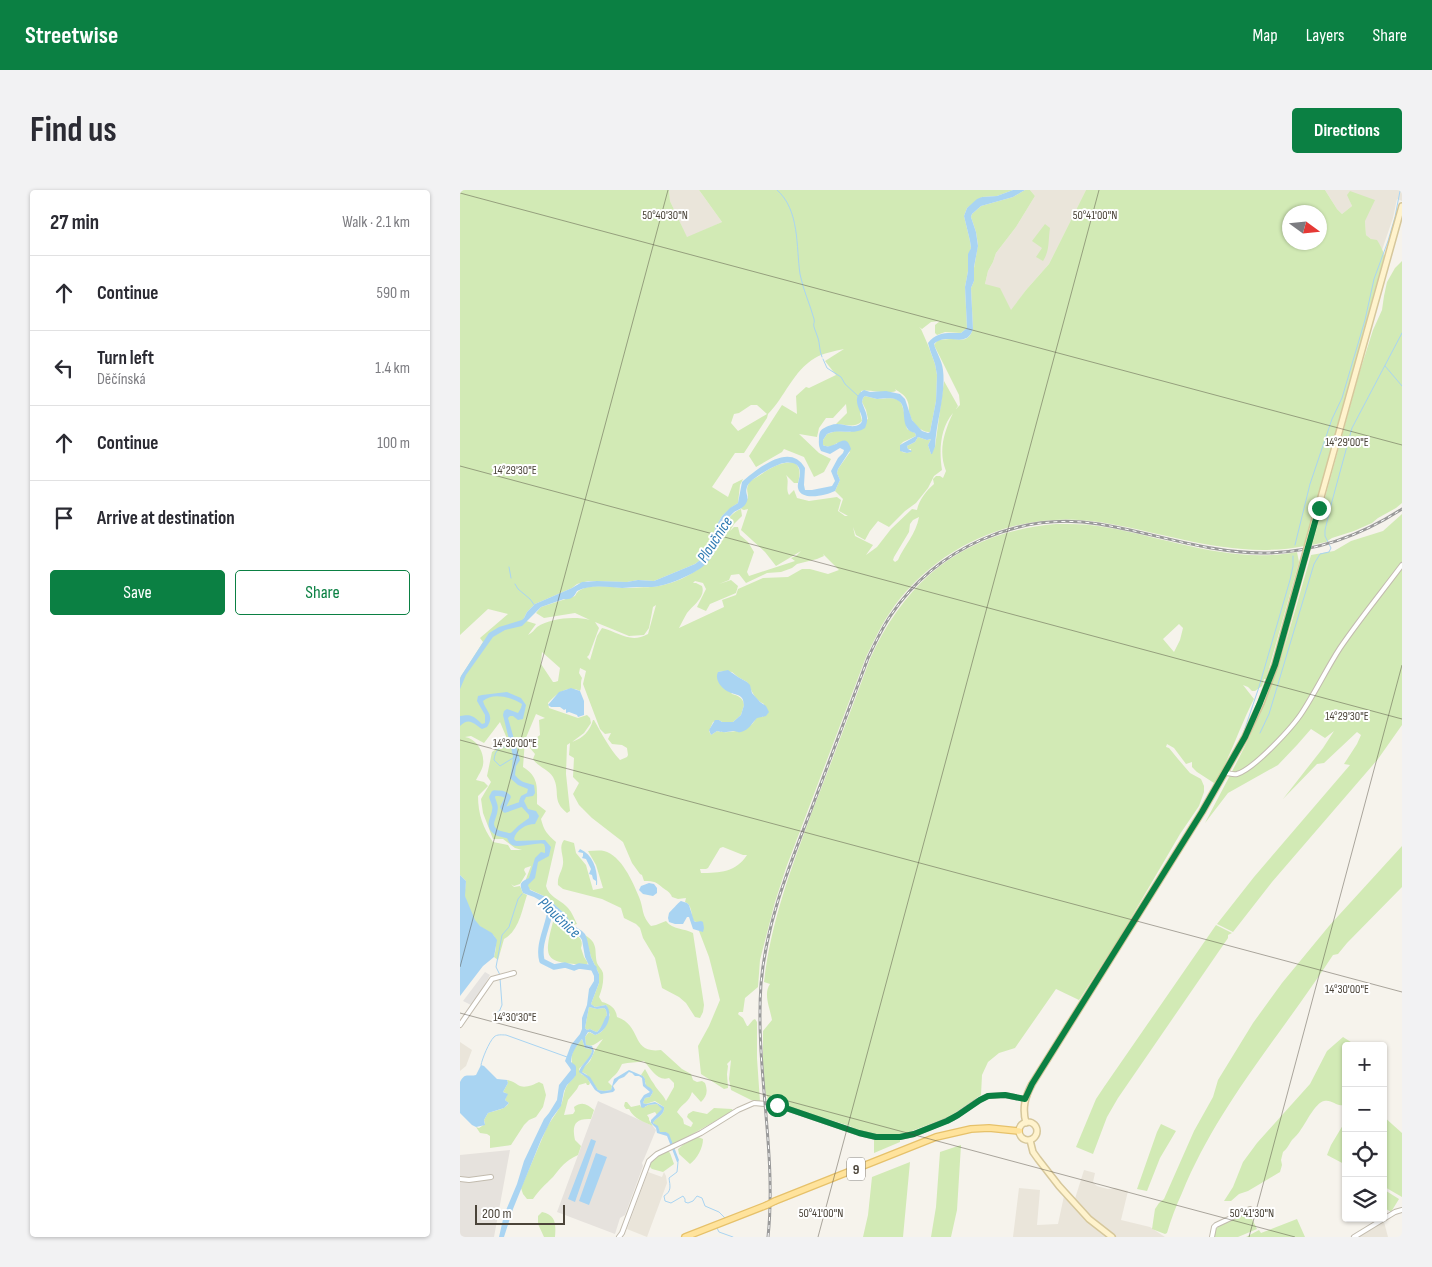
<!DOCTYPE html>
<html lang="en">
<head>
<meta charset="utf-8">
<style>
	body { margin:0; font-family:"Sofia Sans Condensed",sans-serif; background:#f2f2f3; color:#2b2b33 }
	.controls { position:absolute; right:15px; bottom:15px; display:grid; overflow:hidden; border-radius:5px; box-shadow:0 1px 4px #0004 }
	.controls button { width:45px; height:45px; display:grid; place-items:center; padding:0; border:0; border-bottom:1px solid #e1e1e2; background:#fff; color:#2b2b33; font:25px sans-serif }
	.compass { position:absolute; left:822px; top:15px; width:45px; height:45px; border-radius:50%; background:#fff; box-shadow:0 1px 4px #0004; rotate:105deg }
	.scale { position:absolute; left:15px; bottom:12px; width:90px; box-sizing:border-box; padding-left:5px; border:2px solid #4b4439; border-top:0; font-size:14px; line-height:18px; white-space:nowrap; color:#4b4439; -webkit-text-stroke:4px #fff; paint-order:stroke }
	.stop { position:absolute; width:15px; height:15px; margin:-11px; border:4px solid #0b8043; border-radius:50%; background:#fff }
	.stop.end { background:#0b8043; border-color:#fff; box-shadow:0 1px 5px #0008 }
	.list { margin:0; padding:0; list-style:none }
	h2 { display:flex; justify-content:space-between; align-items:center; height:65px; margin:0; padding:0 20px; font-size:21px }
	h2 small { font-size:16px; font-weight:400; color:#7c7c81 }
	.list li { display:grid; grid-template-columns:32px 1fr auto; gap:15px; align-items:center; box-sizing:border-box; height:75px; padding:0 20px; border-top:1px solid #e1e1e2 }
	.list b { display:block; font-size:19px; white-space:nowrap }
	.list p { margin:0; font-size:16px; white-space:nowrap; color:#7c7c81 }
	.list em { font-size:16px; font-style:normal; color:#7c7c81 }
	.actions { display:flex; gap:10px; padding:15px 20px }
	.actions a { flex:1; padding:11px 0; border:1px solid #0b8043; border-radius:5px; text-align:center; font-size:18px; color:#0b8043 }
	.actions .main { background:#0b8043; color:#fff }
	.icon { flex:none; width:28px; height:28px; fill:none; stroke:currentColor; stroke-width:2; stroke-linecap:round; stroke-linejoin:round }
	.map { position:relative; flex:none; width:942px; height:1047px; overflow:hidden; border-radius:5px }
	header { display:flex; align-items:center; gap:30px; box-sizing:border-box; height:70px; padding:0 25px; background:#0b8043; color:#fff }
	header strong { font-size:24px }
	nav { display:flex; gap:28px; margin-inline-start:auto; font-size:18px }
	.intro { display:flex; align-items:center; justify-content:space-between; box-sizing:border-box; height:120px; padding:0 30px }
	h1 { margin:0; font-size:35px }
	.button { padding:12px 22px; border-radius:5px; background:#0b8043; color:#fff; font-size:18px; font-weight:700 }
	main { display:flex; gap:30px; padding:0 30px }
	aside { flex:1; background:#fff; border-radius:5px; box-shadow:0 1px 4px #0004 }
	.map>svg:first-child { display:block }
</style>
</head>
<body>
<header>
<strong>Streetwise</strong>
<nav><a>Map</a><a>Layers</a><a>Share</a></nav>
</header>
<div class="intro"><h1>Find us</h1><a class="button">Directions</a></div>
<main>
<aside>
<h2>27 min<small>Walk · 2.1 km</small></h2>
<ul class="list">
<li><svg class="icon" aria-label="ahead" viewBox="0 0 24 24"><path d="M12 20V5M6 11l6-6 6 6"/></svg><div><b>Continue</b></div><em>590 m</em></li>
<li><svg class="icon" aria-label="left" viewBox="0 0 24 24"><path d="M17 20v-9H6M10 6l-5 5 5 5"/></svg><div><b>Turn left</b><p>Děčínská</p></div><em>1.4 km</em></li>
<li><svg class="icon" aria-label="ahead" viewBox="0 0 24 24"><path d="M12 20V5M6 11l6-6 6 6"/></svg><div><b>Continue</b></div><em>100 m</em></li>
<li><svg class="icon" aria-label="arrive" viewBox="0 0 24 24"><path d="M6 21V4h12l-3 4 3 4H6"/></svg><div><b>Arrive at destination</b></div></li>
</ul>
<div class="actions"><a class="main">Save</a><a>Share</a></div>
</aside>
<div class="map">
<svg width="942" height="1047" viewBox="0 0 942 1047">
	<rect width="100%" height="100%" fill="#f6f3ec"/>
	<path fill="#eae5da" d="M 209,0 L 239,0 L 262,32 L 227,48 L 210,11 Z
		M 570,0 L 626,0 L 589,74 L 566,100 L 551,121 L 525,94 L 528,81 L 533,72 L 536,63 L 556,37 L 575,6 Z
		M 865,0 L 942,0 L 942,11 L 937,9 L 933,28 L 922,60 L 920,55 L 911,49 L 906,45 L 905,31 L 888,5 L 892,16 L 882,24 L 877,19 Z
		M 0,852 L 12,860 L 6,876 L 0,881 Z
		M 624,980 L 635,983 L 633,992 L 637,996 L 648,999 L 655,998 L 668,1001 L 661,1030 L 690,1037 L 705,1047 L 553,1047 L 559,998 L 580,1000 L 577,1035 L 598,1034 L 604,1006 L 613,1015 Z
		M 188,982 L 202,987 L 204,982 L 206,986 L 207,993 L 187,1047 L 167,1039 Z
		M 921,1028 L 923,1028 L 928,1047 L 890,1047 Z"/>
	<path fill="#e6e2dd" d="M 138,911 L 193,936 L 196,940 L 184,969 L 182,973 L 183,976 L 165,1025 L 160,1028 L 155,1044 L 97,1022 Z
		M 50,960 L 34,1047 L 0,1047 L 0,965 Z"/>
	<path fill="#d2eab5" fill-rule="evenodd" d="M 0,0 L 209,0 L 210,11 L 227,47 L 262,32 L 239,0 L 553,0 L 537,6 L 522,7 L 507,18 L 504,26 L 510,51 L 511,58 L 508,68 L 508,81 L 505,97 L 507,138 L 501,143 L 485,142 L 477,145 L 475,143 L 475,135 L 480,131 L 471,132 L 462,139 L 459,137 L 461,139 L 468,155 L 475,174 L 477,185 L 476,211 L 470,242 C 462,243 452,233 450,225 C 448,220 450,216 447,210 C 445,205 439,202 435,199 L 436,201 C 425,205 411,199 401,201 L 400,223 L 402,231 C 395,239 385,234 376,234 L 387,223 L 386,214 L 373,228 L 366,228 L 359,238 L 357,247 L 339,244 L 359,263 L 371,269 L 364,282 L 354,287 L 344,267 L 324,259 L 322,262 L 296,277 L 289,266 L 322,215 L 337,224 L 336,206 L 346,197 L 349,198 L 376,185 L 365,171 L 384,159 C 375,161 363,163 355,168 C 333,181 325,207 308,224 L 307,228 L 284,263 L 275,263 L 252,297 L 268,307 L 273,294 L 283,289 L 280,295 L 278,313 L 272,317 L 262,326 L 255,338 L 253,353 L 244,367 L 235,374 L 194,391 L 178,390 L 167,392 L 128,391 L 117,394 L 112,398 L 75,414 L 67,422 L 63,430 L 76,434 L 68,445 C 72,443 74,440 77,437 C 91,428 114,426 130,430 L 115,423 L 84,428 L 76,423 L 81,417 L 115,406 C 122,390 155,399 169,398 C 182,397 194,398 207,394 C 226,389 250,375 258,356 C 260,350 259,343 262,338 C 266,330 273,322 281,319 L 282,326 L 274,334 L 270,341 L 274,337 L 278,337 L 280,345 L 288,352 L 294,362 L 287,382 L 289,386 L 335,371 L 331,368 L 336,366 L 341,361 L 316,376 L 305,362 L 281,340 L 288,319 L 284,320 L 281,319 L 288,308 C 288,300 285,300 290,291 C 304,284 317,270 335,273 C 341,278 340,285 338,293 L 334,293 L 326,285 C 330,292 325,298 329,305 L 334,300 L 337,308 L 349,311 L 377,307 L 381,310 L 378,321 L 385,326 L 388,326 L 379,321 L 383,309 L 375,301 L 380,290 L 377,283 L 378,279 L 390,262 L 377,253 L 371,257 L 365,256 L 363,255 L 363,250 L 367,244 L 376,241 L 390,242 L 408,229 L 406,220 L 402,212 L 403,208 L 405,206 C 409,207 413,208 417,209 C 425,209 439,205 442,215 C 445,223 445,231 447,239 L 455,243 L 456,246 L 443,252 L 440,255 L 442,262 L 447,263 L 451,262 L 451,259 L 448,259 L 447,256 L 455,252 L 458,247 L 467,250 L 471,249 L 468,255 L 471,264 L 475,257 L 484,191 L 498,216 L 496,219 L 500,215 L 499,205 L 474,155 L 478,150 C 482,150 486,149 490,149 C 502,149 508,153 513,139 L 511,98 L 514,91 L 514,78 L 518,55 L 516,42 L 511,27 L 512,24 L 521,16 L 553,7 L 565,0 L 570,0 L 575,6 L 556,37 L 536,63 L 533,72 L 528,81 L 525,94 L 540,98 L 551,120 L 566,100 L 589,74 L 626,0 L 865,0 L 877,19 L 882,24 L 892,16 L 887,5 L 890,1 L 915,10 L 905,31 L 906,45 L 911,49 L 917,50 C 922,58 925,63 924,72 L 845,356 C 773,370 709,343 639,332 C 558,319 474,356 429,424 C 420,437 413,453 406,467 L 326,678 L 315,712 L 300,770 L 298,797 L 285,808 L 283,822 L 279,822 L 278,824 L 279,825 L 283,828 L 287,836 L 288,836 L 293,830 L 295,829 L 297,832 L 297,868 L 300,912 L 291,910 L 271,900 L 269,889 L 271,870 L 267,874 L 268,876 L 267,884 L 268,898 L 264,899 L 241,884 L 238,856 L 249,836 L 260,810 L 249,767 L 239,741 L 241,741 L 236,732 L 233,730 C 231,723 232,715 225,712 L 226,708 L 218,709 L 212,707 C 210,702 207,701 203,698 C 196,692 195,691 184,691 L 182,685 L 180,684 L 172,673 L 163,652 L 132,628 L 119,615 L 113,604 L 119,593 L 113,587 L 114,568 L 109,565 L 110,553 L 107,555 L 106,584 L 110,621 L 107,623 C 91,610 101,602 93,587 C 88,579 78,577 73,569 L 75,564 L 70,558 L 72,551 L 80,545 L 79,530 L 85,528 L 76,524 L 65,550 L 63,577 C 79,587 77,597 77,614 L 86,621 L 81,629 C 84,641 87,644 96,652 L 86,696 C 89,707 99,709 106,716 C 111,720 114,728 117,734 L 113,735 L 108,731 L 106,725 L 86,707 L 69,699 L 66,689 L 71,676 L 65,678 L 64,680 L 66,684 L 60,694 L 54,696 L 51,694 L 54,697 L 60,696 L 63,703 L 67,705 C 62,720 59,741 44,749 L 38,770 L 34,767 C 42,735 25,748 14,729 C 11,723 7,714 5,707 C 4,702 6,696 6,691 L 0,685 L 0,488 L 23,452 L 20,448 L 48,424 L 28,419 L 0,445 ZM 829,22 L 859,22 L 859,52 L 829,52 ZM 291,215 L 297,215 L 307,224 L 278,241 L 271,233 L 274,224 L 279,223 ZM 493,223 C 484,242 478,261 486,281 L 483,288 L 480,286 L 476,286 L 473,289 L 474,294 C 466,301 459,310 457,320 L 452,319 L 431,339 L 417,357 L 406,365 L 413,355 L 395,346 L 393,337 L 396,345 L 405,350 L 410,341 L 418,331 L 429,337 L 445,321 L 456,313 L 468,298 L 474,286 L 482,280 C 479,261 480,238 493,223 ZM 459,327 C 456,344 444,356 438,370 L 435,372 L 433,370 L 434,367 L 449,342 L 450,334 L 453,330 ZM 363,364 L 379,380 L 368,384 L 350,379 L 342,379 L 328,387 L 303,388 L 278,399 L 276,405 L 262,410 L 264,417 L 219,438 C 221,434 224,428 227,423 C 233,415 246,407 242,396 L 236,393 L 233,393 L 235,391 L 243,393 L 246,399 L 237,417 L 246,421 L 250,414 L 276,403 L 278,396 L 271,390 L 259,394 L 269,390 L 271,385 L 279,384 L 286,393 L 307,383 L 321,382 L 332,378 L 337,374 L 357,369 L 364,366 ZM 196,415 L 188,444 C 170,454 159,442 142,438 L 137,446 L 130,470 L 127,467 L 129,465 L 139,438 L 135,432 L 169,446 L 184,445 L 189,438 L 193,417 ZM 82,462 L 100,478 L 98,491 L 95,492 L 93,492 L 81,474 ZM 120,478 L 126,481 L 123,494 L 140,539 L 145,544 L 151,543 L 148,549 L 152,554 L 162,555 L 167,558 L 168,565 L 167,567 L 160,570 C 149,558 142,544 134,530 L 133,530 C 130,541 123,548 112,552 L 124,543 L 131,533 L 130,528 L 127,525 L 118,528 L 89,518 L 88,513 C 96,504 108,494 120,501 C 122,497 120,493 122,488 L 119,483 ZM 264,481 L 272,482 L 278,487 L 287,492 C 292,500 294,510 304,514 L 303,527 L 297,527 C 295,530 294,532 292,534 C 285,541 265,544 257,541 L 251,545 L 249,541 L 253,532 L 259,530 L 262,532 L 273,532 L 281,525 L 284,515 C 283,508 279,506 272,504 L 258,482 ZM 40,532 L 48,551 L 32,562 L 27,586 L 31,592 L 21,609 L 23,623 L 33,649 L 43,649 L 55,658 L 62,660 L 51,660 L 48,655 L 33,652 C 23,638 18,624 18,606 L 28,596 L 24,592 L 16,590 C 18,586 22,580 23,575 C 25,563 17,549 5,547 L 11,546 L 24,553 ZM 263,657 L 283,665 L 287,665 C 276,682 260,683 241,683 L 240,679 L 246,679 L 248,678 L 260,658 Z
		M 585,34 L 590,38 C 588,51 590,60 583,71 L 576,67 L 582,58 L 572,51 Z
		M 942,71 L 942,313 L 936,318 L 918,328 L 912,333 L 894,341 L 872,348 L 866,352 L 852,355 L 899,184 L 913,140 L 922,120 L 924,106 L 927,92 L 935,78 Z
		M 942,324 L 942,535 L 918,569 L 812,692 L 773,742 L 757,734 L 794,687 L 890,575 L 884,574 L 897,554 L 901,545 L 897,542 L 864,573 L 857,574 L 823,609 L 863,558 L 874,541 L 865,548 L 851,539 L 837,555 L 818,575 L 768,603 L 745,633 C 766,592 790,550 807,507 C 825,461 837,412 851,365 L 874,361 L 891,351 L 923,341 Z
		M 596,334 C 610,334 624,334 638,336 C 704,346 769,375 837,362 L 839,372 L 806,489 L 804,489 L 802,496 L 795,501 L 792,501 L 788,497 L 783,495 L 794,509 C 780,536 771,565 756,592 L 754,593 L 737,582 L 732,577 L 732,572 L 726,574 L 714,558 L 707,554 L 706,557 L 709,558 L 718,569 L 730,583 L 741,589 L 744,596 L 744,602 L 739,616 L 720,644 L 661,745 L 619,810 L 596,799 L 555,858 L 539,863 L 528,872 L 522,885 L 521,905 L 489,927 L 441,945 L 415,945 L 397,940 L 390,936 L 309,911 C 302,900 303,861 303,847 L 303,841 L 312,830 C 310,818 303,804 310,794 L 304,792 C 311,731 331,679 352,622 C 372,571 391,520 410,469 C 447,387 506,342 596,334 ZM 719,434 L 723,438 L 720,450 L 714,462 L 703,449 Z
		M 104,650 L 114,653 L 116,663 L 126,675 L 133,700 L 143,698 L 136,675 L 128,661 C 133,661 139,660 144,661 C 161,665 173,692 179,707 C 184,719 181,725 191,736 L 196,735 L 206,731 C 213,740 224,738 233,743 L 244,815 L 243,822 L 240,828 L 235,827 L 226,813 L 219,807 L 202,798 L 195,768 L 183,748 L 180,738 L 176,734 L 164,728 L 161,718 L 142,709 L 103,699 L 98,695 C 97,686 102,682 103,674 C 104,665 98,658 104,650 Z
		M 942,656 L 942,697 L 887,753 L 878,764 L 873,765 C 821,845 758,915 722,1003 C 716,1016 711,1029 707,1043 L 705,1044 L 692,1039 L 695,1019 L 699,1013 L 704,1009 L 734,941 L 753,907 L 758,890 L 793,833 L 822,793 L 869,736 Z
		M 100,727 C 103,732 106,738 111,741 C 118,746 124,749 121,758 L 124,767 L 128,773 L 126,775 C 87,772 82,772 93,732 Z
		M 756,735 L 772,743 L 768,745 L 768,748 L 658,908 L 647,927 L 633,964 L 616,957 L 636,909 L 644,897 Z
		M 125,745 C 139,754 134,760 137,773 C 138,776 142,779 143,783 C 144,791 142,800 139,807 L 142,812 C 150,814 156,818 157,827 C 183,836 170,864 201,860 L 222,879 L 231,884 L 233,890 L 237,892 L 242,891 L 245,893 C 248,901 247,906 241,912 L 232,902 C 229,913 223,912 217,922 L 223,929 L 224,934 L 231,937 L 233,933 L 227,927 L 228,924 L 233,921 L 247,924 L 254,918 L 272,919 L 273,921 L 213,955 L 206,942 L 200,942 L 198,937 L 193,933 C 196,927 205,925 204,917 L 195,911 L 186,914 L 183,913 L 185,908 L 190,907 L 193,902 L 186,896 L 184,887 L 181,885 L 185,879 C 188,884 190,889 194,894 C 197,900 203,904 206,911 L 214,897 L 214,893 L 209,888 C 198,892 191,879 184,871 C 176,873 169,872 162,874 C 157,885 155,884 148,892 L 152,896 L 151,900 L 144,901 L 138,900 L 126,884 L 122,882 L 122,879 L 130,871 L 135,860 L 143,849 C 137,852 133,858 126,855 L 125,847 L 129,842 L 135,845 C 146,842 145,834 150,825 L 146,815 L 135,817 L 131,814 L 139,793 L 139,784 L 131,767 Z
		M 129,817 L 137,819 L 144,818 L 146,820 L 147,825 L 145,829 L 143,835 L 137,842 L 134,841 L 130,839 L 127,840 L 125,838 Z
		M 883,847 L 897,856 L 886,856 L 886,915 C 876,917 872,909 864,911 C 855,913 846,933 840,941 C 838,944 835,947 832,950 C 829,954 828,958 823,962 L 821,970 L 822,975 L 820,982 L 788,1001 L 779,1004 L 771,1011 L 764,1011 L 773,997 L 783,972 L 797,953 L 850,894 L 867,861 Z
		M 122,849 L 125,858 L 131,859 L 132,861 L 130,867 L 119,879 L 121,884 L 127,887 L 130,893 L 129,895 L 127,895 L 126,893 L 119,895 L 117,899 L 108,910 L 104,925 L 113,924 L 115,921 L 114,917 C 122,911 127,914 134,920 L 131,929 C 114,928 112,936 115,950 L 121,956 L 118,965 C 105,971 101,977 93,987 C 85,995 80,999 73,1009 L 67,1009 L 63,1004 L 61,998 L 87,937 C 91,930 96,924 100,917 C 104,910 103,901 108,894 C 110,891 113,890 115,885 C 110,868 109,864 122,849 Z
		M 47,890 C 52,891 54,892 58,895 C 64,899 73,895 79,892 L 83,894 L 86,905 L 83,917 L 76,927 L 69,930 L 64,935 L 51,955 L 30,958 L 30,946 L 27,944 L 20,943 L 16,937 L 19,938 L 25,934 L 24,930 L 28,923 C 36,920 45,920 49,913 L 45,910 L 47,905 L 46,903 L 43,902 L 48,893 Z
		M 165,912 L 167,912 L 171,917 L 180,915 L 181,917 L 185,917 L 188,915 L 197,914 L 203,919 L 197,925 L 195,922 L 187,925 L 189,928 L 189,930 L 193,936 C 184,932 174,929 169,919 L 166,919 L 164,916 Z
		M 923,926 L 942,943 L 942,1007 L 923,996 Z
		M 886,930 L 886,975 L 867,965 L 871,955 Z
		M 701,934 L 716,941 L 700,968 L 687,1001 L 677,999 L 697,942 Z
		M 238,947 L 243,949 C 243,958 237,969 230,974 L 219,964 L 218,959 L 224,954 Z
		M 414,949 L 440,949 L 440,952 L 414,963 Z
		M 501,955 L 497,1020 L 491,1047 L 471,1047 L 476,1017 L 480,962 Z
		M 208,961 L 210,963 L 214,974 L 203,982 L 192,979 L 189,976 C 192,968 201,964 208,961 Z
		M 450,972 L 443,1047 L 403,1047 L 408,1025 L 412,987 Z
		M 923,999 L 939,1009 L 931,1022 L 923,1017 Z
		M 82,1022 C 96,1025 96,1034 95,1047 L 84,1047 L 78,1034 L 78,1026 Z
		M 787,1023 L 789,1023 L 797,1039 L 778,1047 L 753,1047 L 755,1040 L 759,1036 Z
		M 837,1029 L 845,1047 L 786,1047 L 799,1040 L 801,1043 Z"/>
	<path fill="#e5e3e0" d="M 25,782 L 30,785 L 13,816 L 3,811 Z"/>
	<path fill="#a9d4f2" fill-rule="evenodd" d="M 553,0 L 565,0 L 553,7 L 521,16 L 512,24 L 511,27 L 516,42 L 518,56 L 514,77 L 514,91 L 511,98 L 513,139 C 506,160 487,141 474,154 C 476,162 482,170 483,180 C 486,206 476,231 475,257 L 472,264 L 471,264 L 468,255 L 471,249 L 467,250 L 458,247 L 455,252 L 447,256 L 448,259 L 452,261 L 451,262 L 447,263 L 440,261 L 440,255 L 456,246 L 455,243 C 437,239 450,215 437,210 C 431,207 423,209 417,209 C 413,208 409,207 405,206 L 403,208 L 402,212 C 405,222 410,227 405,238 C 394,246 379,238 367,244 L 363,250 L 363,255 C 375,262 385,239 391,259 L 378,279 L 377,283 L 380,290 L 375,301 C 367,305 341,312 338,298 C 337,293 340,288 340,283 C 340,272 329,271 320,274 C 312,277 289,289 287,297 C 284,305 291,306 285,315 C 282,319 276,320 273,323 C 269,327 263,334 262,339 C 261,341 261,344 260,346 C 258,358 251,371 241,378 C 229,386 207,396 192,397 C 187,397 182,397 177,397 C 171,397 167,398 162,398 C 146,397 131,394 117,401 C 114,407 111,410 104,409 L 81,417 L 62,436 L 45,440 L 33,447 L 6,485 L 0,499 L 0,489 L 1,486 L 29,443 L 39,437 L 62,430 L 64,428 L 67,422 L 75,414 L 112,398 L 122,392 L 137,391 L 167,392 L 178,390 L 194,391 L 235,374 L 244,367 L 253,353 L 255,338 L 262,326 L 270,318 L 278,313 L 282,292 C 297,279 330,251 345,278 L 344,295 L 345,300 L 352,300 L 372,296 L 375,291 L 371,281 L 378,268 L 383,263 L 384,260 L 380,258 L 370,264 L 361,261 C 358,255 359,252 359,246 C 360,240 361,240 366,237 C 369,236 372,234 377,234 C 384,234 393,239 400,234 C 409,227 386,210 404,200 L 410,202 L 426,201 L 440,204 L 445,209 L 452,230 L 462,241 L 468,243 L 470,242 L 476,211 L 477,185 L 475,174 L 470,160 L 468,153 C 477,141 488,143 501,143 L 507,138 L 505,97 L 508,81 L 508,64 L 511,58 L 510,51 L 504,26 L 507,18 L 517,9 L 522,7 L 537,6 Z
		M 268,480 L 278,487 L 287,492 L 290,495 L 292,503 L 300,512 L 306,516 L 309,522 L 306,526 L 297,528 C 292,533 289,540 281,542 C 277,543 278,541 273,541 C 267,542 264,543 257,541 L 251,545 L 249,540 L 255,530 L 259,530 L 262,532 L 273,532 L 281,525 L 284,515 C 283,512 284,510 281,507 C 278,504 273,504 269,502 C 262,499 254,490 258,482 Z
		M 111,498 L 120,501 L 124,511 L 124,525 L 118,527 L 117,525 L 109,522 L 106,523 L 106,519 L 104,520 L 100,517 L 91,517 L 88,515 L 99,502 Z
		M 47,502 L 61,508 L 66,515 L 63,529 L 58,530 L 53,526 L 50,526 L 48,528 L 60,570 L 56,576 L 55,585 C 60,592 66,593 74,595 L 75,603 L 73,606 L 66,607 L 64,611 L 68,619 L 76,621 L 79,626 L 75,634 C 66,634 56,640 54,649 L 56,651 L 85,650 L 91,657 L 89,666 L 78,672 L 75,688 L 68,695 L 70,700 L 86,707 L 94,714 L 106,725 L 111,734 L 122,741 L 125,744 L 127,749 L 131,767 L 139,784 L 139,793 L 131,814 L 135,817 L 146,815 C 154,824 147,842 135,845 L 130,842 L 128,842 L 125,847 L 126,855 L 132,856 L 134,861 C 132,870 125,874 122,882 L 130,887 L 138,900 L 144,901 L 151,900 L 154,889 L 169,880 L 183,886 L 185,889 C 184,899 191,895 193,902 L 190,907 L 185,908 L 183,913 L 186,914 L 195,912 L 204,917 C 205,925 196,927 193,933 L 198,936 L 200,942 L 206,942 L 209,944 L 219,970 L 218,972 L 217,972 L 207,946 L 197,943 L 196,938 L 191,933 L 191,930 L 202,919 L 197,914 L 188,915 L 183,918 L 181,917 L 180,911 L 184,905 L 190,902 L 183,896 L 182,888 L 179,886 L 175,886 L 172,883 L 169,882 L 164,887 L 159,889 L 153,896 L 155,900 L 153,902 L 141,904 L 135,900 L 127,888 L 119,882 C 121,874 130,869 132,861 L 131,859 L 125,858 L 122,849 C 116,856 111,864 111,872 L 115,875 L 116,877 L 116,885 L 113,889 L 107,895 L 104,901 L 101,916 L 92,928 L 81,950 L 53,1019 L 44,1047 L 39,1047 L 44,1025 L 57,994 L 64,971 L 84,929 L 89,923 L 97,910 L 99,895 L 111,880 L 110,878 L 105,871 L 111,855 L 120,844 L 122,839 L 122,828 L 127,815 L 129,799 L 134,791 L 134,786 L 125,767 L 122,750 L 120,747 L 109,738 L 98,724 L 88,715 L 74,707 L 63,703 C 59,694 60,692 69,688 L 75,668 L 81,662 L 85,663 L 85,657 L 84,654 C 72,651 48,665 47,645 L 52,642 L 58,636 L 69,628 L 69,625 L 60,615 L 59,611 L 61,606 L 67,603 L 68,599 L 58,595 L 50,588 L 52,578 L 53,566 L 43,525 L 44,521 L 47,519 L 58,523 L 61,518 L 62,514 C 52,507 32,502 23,511 C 26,522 35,525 27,537 L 22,539 C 13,533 9,527 0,536 L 0,526 C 12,524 13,526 22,534 L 25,533 L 25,525 L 17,511 L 18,506 L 22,505 ZM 129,817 L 137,819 L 144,818 L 146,820 L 147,825 C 143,830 144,835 137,842 L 134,841 L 130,839 L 127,840 L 125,838 Z
		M 120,659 C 134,665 138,682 137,695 L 136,695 L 136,691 L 133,689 L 132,685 L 129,684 L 131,679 L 126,669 L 122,668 L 123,666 L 123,663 L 118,662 Z
		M 0,685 L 6,691 L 5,706 L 15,730 L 20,736 L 32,743 L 37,750 L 34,767 L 23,776 L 0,806 Z
		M 189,693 L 194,694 L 197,698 L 197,703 L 193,706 L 183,704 L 179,700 L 181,696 Z
		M 221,711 L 227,713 L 229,715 L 234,731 L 236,732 L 241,731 L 243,732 L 244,738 L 243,742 L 233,739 L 229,727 L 227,727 L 223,734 L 215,734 L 209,732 L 208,728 L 209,723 C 210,722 220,711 221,711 Z
		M 21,875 L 24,876 L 37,889 L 47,890 L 48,893 L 43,902 L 48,904 L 45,910 L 49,913 L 44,918 L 28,923 L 24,930 L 25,935 L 16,937 L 12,935 L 0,923 L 0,892 C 5,882 8,887 16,885 Z
		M 131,949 L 136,951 L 115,1012 L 108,1009 Z
		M 136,963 L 147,967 L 129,1015 L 119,1011 Z"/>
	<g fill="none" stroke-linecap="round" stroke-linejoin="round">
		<path stroke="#a9d4f2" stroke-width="1" d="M 317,0 C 340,20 336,57 340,84 C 343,100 350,114 354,129 C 355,135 353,131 354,137 C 355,141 357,144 358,148 C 360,154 359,160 362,167
			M 363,169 L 367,178 L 381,187 L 385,194 L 398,206
			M 925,176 L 942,196
			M 835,355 L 850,294 L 872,229 L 882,208 L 905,130 L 914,89 L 928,51 L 935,27 L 940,1
			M 49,377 L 51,388
			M 55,394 L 58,399 L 70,409 L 75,416
			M 800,543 L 809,524 L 854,374 L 860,364 L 869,362 L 871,358 L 865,346 L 865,340 L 871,315 L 892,238 L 942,143
			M 782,547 L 799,497 L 830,390 L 833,376 L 833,366
			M 50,557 C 40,556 35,559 34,570 L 40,576 L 53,568
			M 40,785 L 36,777 L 42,745 L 49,737 L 58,709 L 62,704
			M 37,822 L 39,822 L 42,815 L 40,788
			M 21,875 C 22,869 29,852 34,847 C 37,844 42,845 46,845 L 107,867
			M 218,972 L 217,982 L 209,988 C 210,996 212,1001 204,1006 L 205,1011 L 211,1013 L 223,1006 L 225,1009 L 225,1012 L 228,1013 L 233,1011 L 237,1006 L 242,1008 L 245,1016 L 259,1022 L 265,1028
			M 257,1038 L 259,1042 L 273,1047"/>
		<path stroke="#a9d4f2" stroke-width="5.5" d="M 51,647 C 46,644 40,645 36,642 C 26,635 35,627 35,619 C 36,616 33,611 32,607 L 34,603 C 39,603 45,603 48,607 L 43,617 L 45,620 L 62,614
			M 91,715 C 90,734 77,753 82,771 L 94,777 L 105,775 L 114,778 L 119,776 L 134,778"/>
		<defs>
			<path id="minor" d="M 766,583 C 769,583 773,585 777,584 C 794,579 833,537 843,521 C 856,501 867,478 880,458 C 899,430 921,403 942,375
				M 0,835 L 32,789 L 54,783
				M 0,989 L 9,990 L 31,987
				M 159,1047 L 162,1043 L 189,971 L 197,964 L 241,943 L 278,920 L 294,913 L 317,915 L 399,943 L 416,947 L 440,947 L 454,944 L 493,928 L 516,912 L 528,906 L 545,905 L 565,909
				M 752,1047 L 754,1037 L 756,1035 L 790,1019
				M 894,1047 L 935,1022 L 942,1020"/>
			<path id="secondary" d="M 848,354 L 942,16
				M559 941a9 9 0 1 1 18 0a9 9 0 1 1-18 0Z
				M 566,933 C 562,918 565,907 572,894 L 742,622 L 785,547 L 801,513 L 815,475 L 846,362
				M 570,950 L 573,962 L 578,969 L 599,996 L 629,1029 L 652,1047"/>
			<path id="primary" d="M 315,1011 L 476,947 L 511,939 L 529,938 L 559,941
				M 225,1047 L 307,1015"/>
		</defs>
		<use href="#minor" stroke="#c2bbae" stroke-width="6"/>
		<use href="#secondary" stroke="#d6c79b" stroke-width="8"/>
		<use href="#primary" stroke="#e6c16a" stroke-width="8"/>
		<use href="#minor" stroke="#fff" stroke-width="4"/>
		<use href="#secondary" stroke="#fff3cd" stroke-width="5"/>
		<use href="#primary" stroke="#ffe39c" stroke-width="5.5"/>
		<defs>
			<path id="rail" d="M 308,1047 C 317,962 295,879 301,794 C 306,733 329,677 351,620 C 370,570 389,519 408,468 C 415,453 422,438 431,425 C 476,358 559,321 639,334 C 694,343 747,363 803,363 C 853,363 900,346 942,319"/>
		</defs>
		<use href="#rail" stroke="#9a9a9a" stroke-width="3"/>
		<use href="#rail" stroke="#fff" stroke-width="1" stroke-dasharray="4" stroke-linecap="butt"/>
		<defs>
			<path id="secondary-bridge" d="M 846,362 L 848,354"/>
			<path id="primary-bridge" d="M 307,1015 L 315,1011"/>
		</defs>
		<use href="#secondary-bridge" stroke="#d6c79b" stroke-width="8" stroke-linecap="butt"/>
		<use href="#primary-bridge" stroke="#e6c16a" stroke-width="8" stroke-linecap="butt"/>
		<use href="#secondary-bridge" stroke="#fff3cd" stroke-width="5"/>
		<use href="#primary-bridge" stroke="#ffe39c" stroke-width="5.5"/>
	</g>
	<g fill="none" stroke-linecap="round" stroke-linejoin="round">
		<path stroke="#0b8043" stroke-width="6" d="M 317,915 L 399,943 L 416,947 L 440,947 L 454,944 L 487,931 L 498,925 L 520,910 L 528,906 L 545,905 L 565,909 L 572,894 L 742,622 L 785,547 L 800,513 L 815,475 L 859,318"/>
	</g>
	<path fill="none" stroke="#4b4439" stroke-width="1" stroke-opacity="0.45" d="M 0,3 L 942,255M 0,276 L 942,529M 0,550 L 942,802M 0,777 L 208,0M 0,823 L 835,1047M 358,1047 L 639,0M 789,1047 L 942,475"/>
	<g text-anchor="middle" stroke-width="4" stroke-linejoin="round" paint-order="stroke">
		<rect fill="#fff" stroke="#817c74" stroke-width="1" x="387" y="967.5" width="18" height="23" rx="4"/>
		<g font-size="14" font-weight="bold" fill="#4b4439">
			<text x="396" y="984">9</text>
		</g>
		<g font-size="16" font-style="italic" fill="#2e7ab2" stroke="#fff">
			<text transform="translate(254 349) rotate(-57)" y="6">Ploučnice</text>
			<text transform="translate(100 727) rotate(43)" y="6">Ploučnice</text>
		</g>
	</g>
	<g font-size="12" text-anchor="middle" fill="#4b4439" stroke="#fff" stroke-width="4" stroke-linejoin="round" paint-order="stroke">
		<text x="205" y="29">50°40'30"N</text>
		<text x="635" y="29">50°41'00"N</text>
		<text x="887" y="256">14°29'00"E</text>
		<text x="55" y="284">14°29'30"E</text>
		<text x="887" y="530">14°29'30"E</text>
		<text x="55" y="557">14°30'00"E</text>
		<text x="887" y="803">14°30'00"E</text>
		<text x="55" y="831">14°30'30"E</text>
		<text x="361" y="1027">50°41'00"N</text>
		<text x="792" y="1027">50°41'30"N</text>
	</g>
</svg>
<div class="controls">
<button>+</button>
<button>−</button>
<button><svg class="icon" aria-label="locate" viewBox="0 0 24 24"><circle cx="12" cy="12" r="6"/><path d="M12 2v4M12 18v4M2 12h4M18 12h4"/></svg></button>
<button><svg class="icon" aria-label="layers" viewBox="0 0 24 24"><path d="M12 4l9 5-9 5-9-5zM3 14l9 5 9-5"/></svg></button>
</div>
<svg class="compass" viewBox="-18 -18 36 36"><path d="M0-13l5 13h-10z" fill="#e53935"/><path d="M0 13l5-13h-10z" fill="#7c7c81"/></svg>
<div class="scale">200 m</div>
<div class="stop" style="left:317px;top:915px"></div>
<div class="stop end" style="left:859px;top:318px"></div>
</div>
</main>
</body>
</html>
